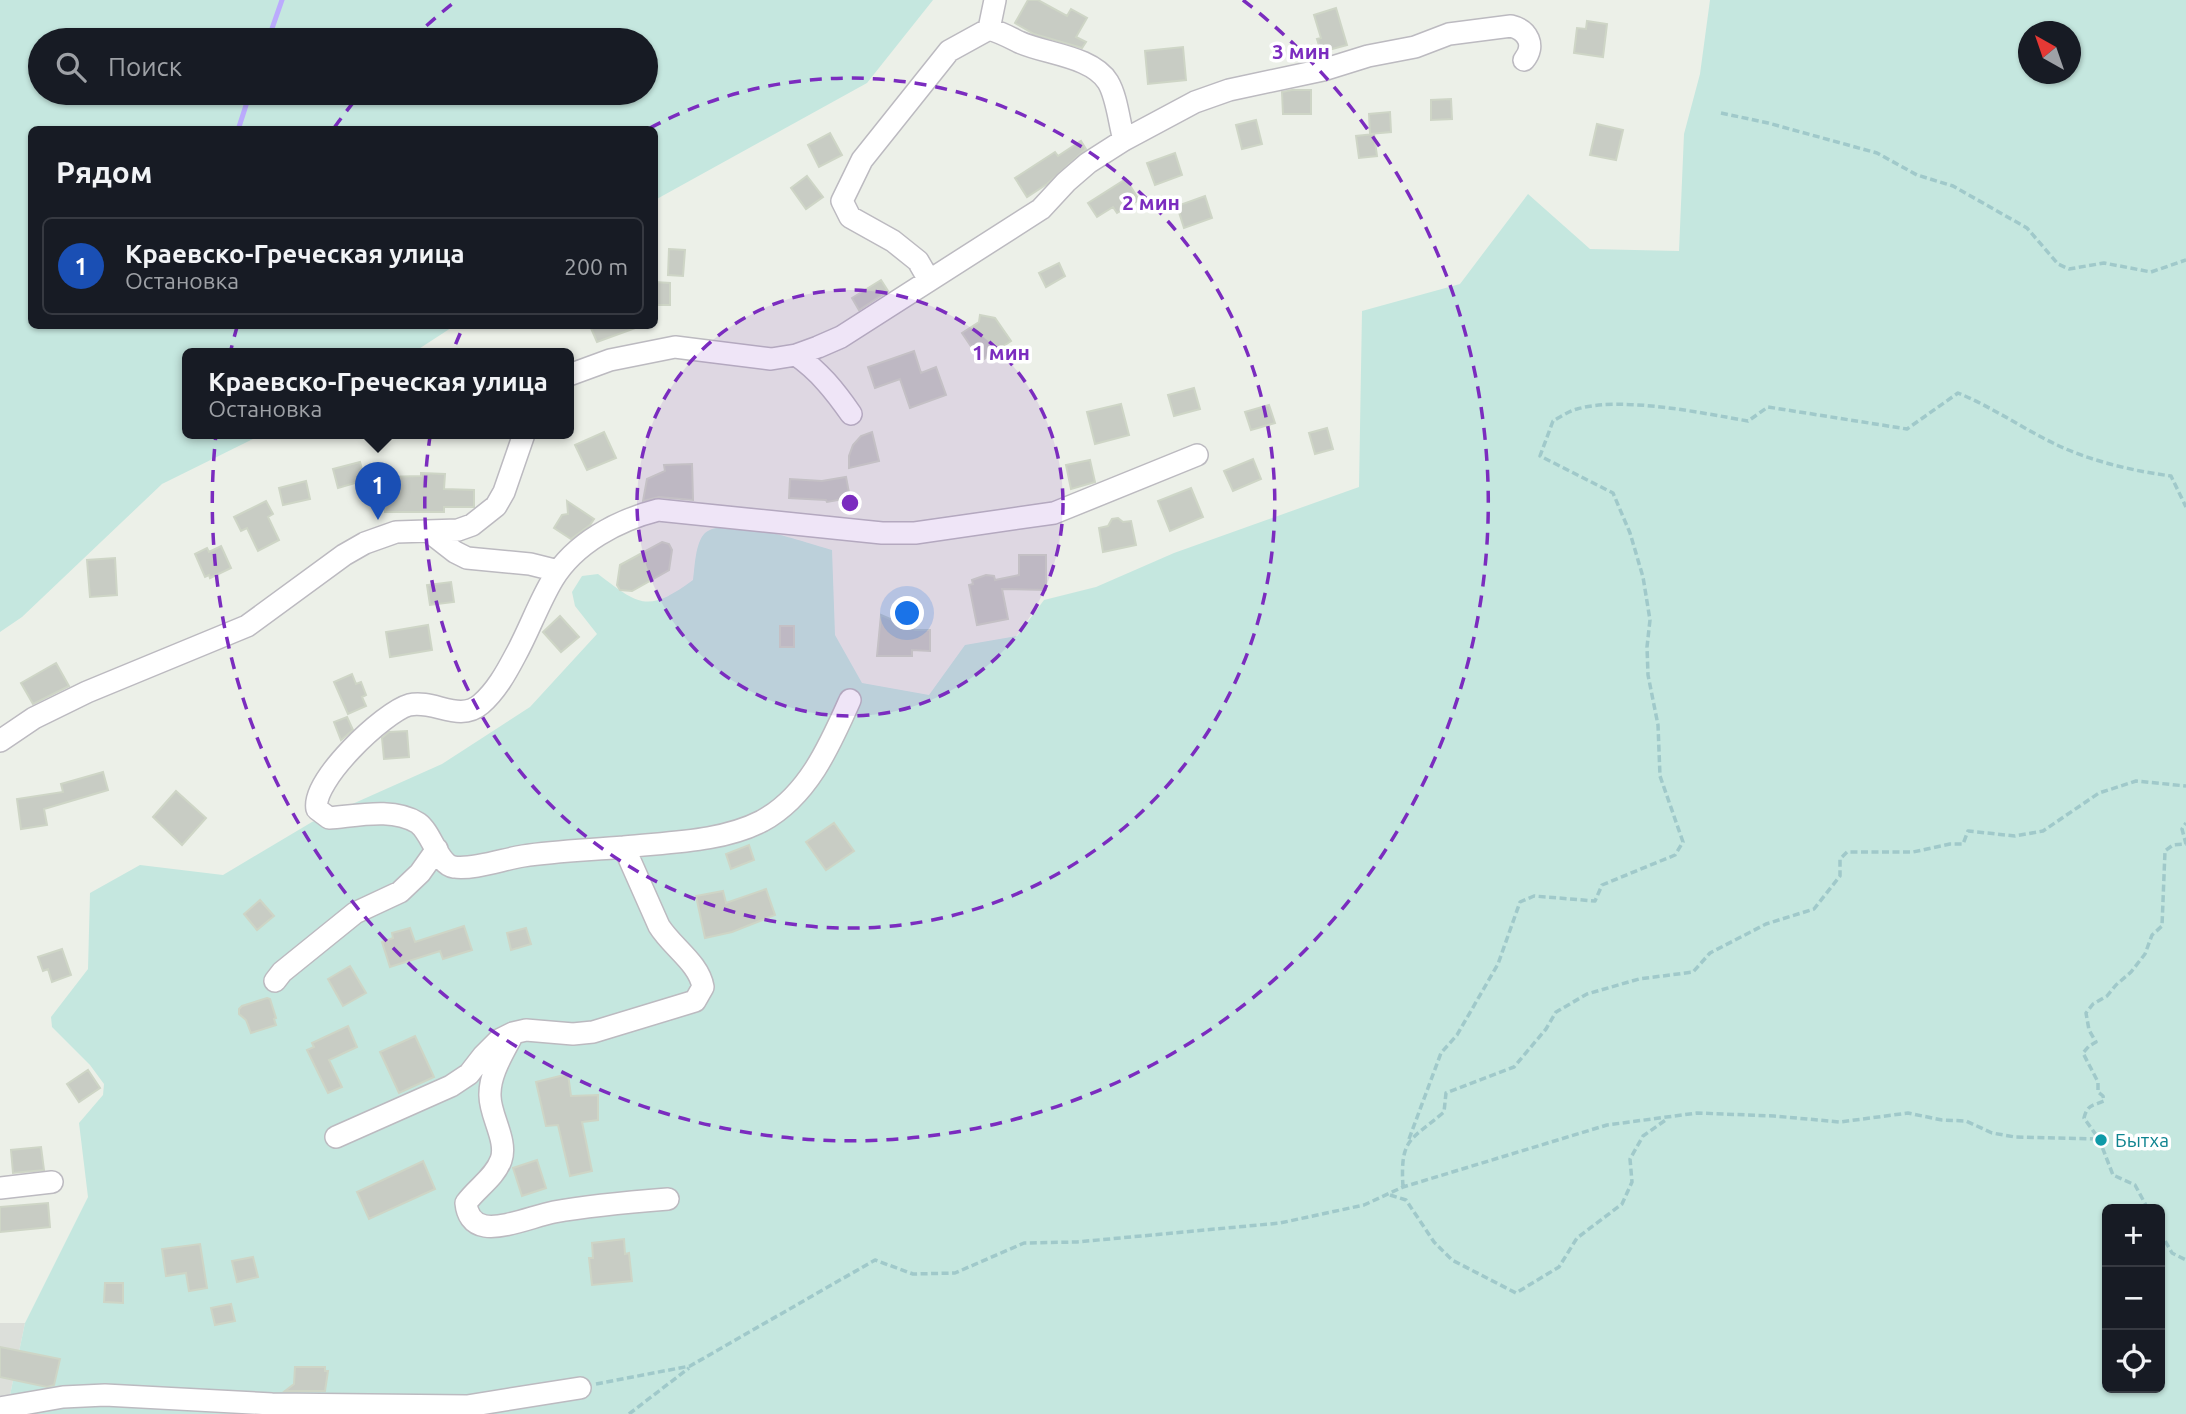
<!DOCTYPE html>
<html lang="ru">
<head>
<meta charset="utf-8">
<style>
	body { margin:0; font-family:Ubuntu,sans-serif; background:#242831; color:#f1f3f6 }
	.controls { position:absolute; right:21px; bottom:21px; display:grid; overflow:hidden; border-radius:10px; box-shadow:0 2px 5px #0004 }
	.controls button { width:63px; height:63px; display:grid; place-items:center; padding:0; border:0; border-bottom:2px solid #363941; background:#171b24; color:#f1f3f6; font:35px sans-serif }
	.compass { position:absolute; left:2018px; top:21px; width:63px; height:63px; border-radius:50%; background:#171b24; box-shadow:0 2px 5px #0004; rotate:320deg }
	.you { position:absolute; left:908px; top:614px; width:24px; height:24px; margin:-18px; border:5px solid #fff; border-radius:50%; background:#1a73e8; box-shadow:0 0 0 10px #1a73e833 }
	.badge { display:grid; place-items:center; width:46px; height:46px; border-radius:50%; background:#db2777; color:#fff; font-size:23px; font-weight:700 }
	.pin { position:absolute; translate:-50% -58px; filter:drop-shadow(0 2px 4px #0008) }
	.pin::after { content:''; position:absolute; top:37px; width:24px; height:21px; background:inherit; clip-path:polygon(0 0,100% 0,50% 100%) }
	.popup { position:absolute; left:182px; top:348px; width:392px; height:91px; box-sizing:border-box; display:grid; place-content:center; border-radius:10px; background:#171b24; filter:drop-shadow(0 2px 5px #0005); font-size:23px; white-space:nowrap; color:#9ea1a6 }
	.popup b { font-size:26px; color:#f1f3f6 }
	.popup::after { content:''; position:absolute; left:50%; top:100%; margin-left:-14px; border:14px solid transparent; border-top-color:#171b24 }
	.list { margin:0; padding:0; list-style:none }
	h2 { display:flex; justify-content:space-between; align-items:center; height:91px; margin:0; padding:0 28px; font-size:30px }
	h2 small { font-size:23px; font-weight:400; color:#9ea1a6 }
	.list li { display:grid; grid-template-columns:46px 1fr auto; gap:21px; align-items:center; box-sizing:border-box; height:98px; margin:0 14px 14px; padding:0 14px; border:2px solid #363941; border-radius:10px }
	.list b { display:block; font-size:26px; white-space:nowrap }
	.list p { margin:0; font-size:23px; white-space:nowrap; color:#9ea1a6 }
	.list em { font-size:23px; font-style:normal; color:#9ea1a6 }
	.icon { flex:none; width:38px; height:38px; fill:none; stroke:currentColor; stroke-width:2; stroke-linecap:round; stroke-linejoin:round }
	.map { position:relative; flex:none; width:2186px; height:1414px; overflow:hidden }
	.search { position:absolute; background:#171b24; box-shadow:0 2px 5px #0004; left:28px; top:28px; width:630px; height:77px; display:flex; align-items:center; gap:18px; box-sizing:border-box; padding:0 24px; border-radius:38px; color:#9ea1a6; font-size:26px }
	.panel { position:absolute; background:#171b24; box-shadow:0 2px 5px #0004; left:28px; top:126px; width:630px; height:203px; border-radius:10px }
	.map>svg:first-child { display:block }
</style>
</head>
<body>
<div class="map">
<svg width="2186" height="1414" viewBox="0 0 2186 1414">
	<rect width="100%" height="100%" fill="#ecf0e8"/>
	<path fill="#dcdfda" d="M 0,1323 L 25,1323 L 9,1400 L 0,1403 Z"/>
	<path fill="#c5e7df" fill-rule="evenodd" d="M 0,0 L 933,0 L 867,83 L 655,200 L 654,130 L 32,130 L 32,326 L 454,326 L 411,354 L 187,354 L 187,434 L 263,434 L 162,484 L 22,617 L 0,632 ZM 40,40 L 646,40 L 646,93 L 40,93 Z
		M 1710,0 L 2186,0 L 2186,1414 L 0,1414 L 9,1400 L 25,1323 L 88,1197 L 79,1123 L 103,1095 L 104,1084 L 90,1065 L 52,1027 L 51,1017 L 88,969 L 90,893 L 140,865 L 223,875 L 312,822 L 442,764 L 530,707 L 597,634 L 575,606 L 572,592 L 582,576 L 598,574 C 640,606 648,613 693,580 C 695,567 695,543 705,533 C 726,514 806,543 832,550 L 835,635 L 862,683 L 929,695 L 965,645 L 1017,636 L 1044,600 L 1096,587 L 1174,553 L 1359,487 L 1362,311 L 1460,284 L 1528,194 L 1590,249 L 1679,251 L 1684,134 L 1700,74 ZM 2028,32 L 2070,32 L 2070,74 L 2028,74 ZM 2107,1209 L 2160,1209 L 2160,1388 L 2107,1388 Z"/>
	<g fill="none" stroke-linecap="round" stroke-linejoin="round">
		<path stroke="#bbabfd" stroke-width="5" d="M 268,40 L 282,0
			M 238,130 L 250,93"/>
	</g>
	<path fill="#c8ccc4" stroke="#ced5c6" stroke-width="2" d="M 1028,0 L 1038,0 L 1067,16 L 1071,9 L 1087,18 L 1076,37 L 1086,42 L 1082,48 L 1034,34 L 1015,23 Z
		M 1336,8 L 1347,45 L 1321,52 L 1317,39 L 1321,38 L 1314,15 Z
		M 1587,21 L 1607,24 L 1603,57 L 1574,53 L 1577,28 L 1586,29 Z
		M 1183,47 L 1186,80 L 1148,84 L 1145,51 Z
		M 1292,90 L 1311,90 L 1311,114 L 1283,114 L 1282,92 Z
		M 1451,99 L 1452,119 L 1431,120 L 1431,100 Z
		M 1390,112 L 1391,132 L 1370,134 L 1369,114 Z
		M 1256,120 L 1262,144 L 1242,149 L 1236,125 Z
		M 1597,124 L 1623,130 L 1616,160 L 1590,155 Z
		M 830,133 L 842,155 L 819,167 L 808,145 Z
		M 1374,134 L 1377,156 L 1359,158 L 1356,136 Z
		M 1081,141 L 1086,149 L 1047,184 L 1027,197 L 1015,178 L 1055,152 L 1058,156 Z
		M 1175,153 L 1182,175 L 1155,185 L 1147,163 Z
		M 807,176 L 823,197 L 806,209 L 791,188 Z
		M 1126,179 L 1139,200 L 1117,213 L 1113,207 L 1097,217 L 1088,203 Z
		M 1205,196 L 1212,218 L 1184,228 L 1177,206 Z
		M 669,249 L 685,250 L 683,276 L 668,275 Z
		M 1059,263 L 1065,276 L 1046,287 L 1039,273 Z
		M 881,280 L 888,291 L 859,310 L 852,298 Z
		M 654,282 L 670,283 L 670,305 L 654,305 Z
		M 980,315 L 995,318 L 1011,341 L 981,361 L 962,333 L 979,322 Z
		M 590,326 L 638,326 L 638,327 L 597,342 Z
		M 914,351 L 921,373 L 936,367 L 946,395 L 910,408 L 900,379 L 875,388 L 868,367 Z
		M 1194,388 L 1200,409 L 1174,416 L 1168,395 Z
		M 1121,404 L 1129,435 L 1095,444 L 1087,412 Z
		M 1269,405 L 1275,423 L 1251,430 L 1245,412 Z
		M 1327,428 L 1333,449 L 1315,454 L 1309,433 Z
		M 604,432 L 616,458 L 587,470 L 575,445 Z
		M 872,432 L 879,461 L 849,468 L 849,456 L 853,445 L 861,436 Z
		M 1253,459 L 1261,479 L 1233,491 L 1224,471 Z
		M 1090,460 L 1095,482 L 1071,489 L 1066,465 Z
		M 360,462 L 365,480 L 338,488 L 333,469 Z
		M 692,464 L 693,500 L 659,497 L 643,501 L 647,479 L 665,471 L 664,465 Z
		M 421,473 L 445,474 L 444,489 L 474,490 L 474,507 L 444,507 L 444,512 L 385,512 L 384,477 L 421,476 Z
		M 846,477 L 850,498 L 827,502 L 826,500 L 789,498 L 790,479 L 822,481 Z
		M 306,481 L 310,499 L 283,505 L 279,488 Z
		M 1191,488 L 1203,517 L 1170,531 L 1158,501 Z
		M 266,501 L 273,514 L 268,517 L 279,540 L 258,551 L 247,528 L 241,531 L 234,517 Z
		M 567,501 L 594,519 L 590,525 L 571,539 L 554,528 L 562,515 L 568,514 Z
		M 1118,518 L 1123,522 L 1131,521 L 1136,545 L 1103,552 L 1099,528 L 1108,526 L 1112,519 Z
		M 662,542 L 669,544 L 672,550 L 669,570 L 632,591 L 620,590 L 617,585 L 620,565 Z
		M 221,546 L 231,568 L 210,578 L 209,575 L 205,577 L 195,554 L 207,548 L 209,552 Z
		M 1019,555 L 1046,555 L 1046,590 L 1002,589 L 1008,619 L 977,625 L 969,585 L 973,584 L 972,580 L 986,575 L 994,576 L 995,580 L 1019,575 Z
		M 115,558 L 117,595 L 90,597 L 87,560 Z
		M 451,582 L 454,602 L 430,605 L 427,585 Z
		M 881,615 L 915,630 L 930,630 L 930,651 L 912,650 L 912,656 L 877,656 Z
		M 560,616 L 579,637 L 561,652 L 543,632 Z
		M 428,625 L 432,650 L 390,657 L 386,632 Z
		M 780,626 L 794,626 L 794,647 L 780,647 Z
		M 56,663 L 69,686 L 33,704 L 21,683 Z
		M 352,674 L 356,684 L 361,682 L 366,695 L 362,697 L 366,706 L 348,714 L 334,682 Z
		M 347,717 L 353,730 L 341,740 L 334,722 Z
		M 407,731 L 409,757 L 384,759 L 382,738 L 389,732 Z
		M 103,772 L 108,790 L 44,809 L 47,825 L 21,829 L 17,799 L 63,792 L 61,784 Z
		M 176,791 L 206,818 L 182,845 L 153,817 Z
		M 834,823 L 854,851 L 826,870 L 806,842 Z
		M 749,845 L 754,860 L 731,869 L 726,854 Z
		M 766,889 L 775,915 L 732,932 L 705,938 L 696,896 L 723,891 L 726,903 Z
		M 260,900 L 274,916 L 257,930 L 244,914 Z
		M 464,926 L 472,950 L 443,959 L 440,951 L 390,967 L 382,942 L 393,938 L 392,933 L 410,928 L 415,942 Z
		M 526,928 L 531,944 L 511,950 L 507,933 Z
		M 62,949 L 71,975 L 52,982 L 48,969 L 43,971 L 38,957 Z
		M 350,966 L 366,993 L 343,1006 L 328,979 Z
		M 267,998 L 270,999 L 276,1018 L 274,1019 L 276,1025 L 251,1033 L 246,1020 L 239,1014 L 239,1009 L 242,1006 Z
		M 348,1026 L 357,1047 L 329,1060 L 342,1087 L 328,1093 L 307,1050 L 314,1047 L 312,1043 Z
		M 415,1036 L 434,1077 L 399,1093 L 380,1052 Z
		M 88,1070 L 100,1088 L 79,1102 L 67,1084 Z
		M 568,1074 L 571,1096 L 598,1095 L 598,1120 L 582,1122 L 592,1171 L 570,1176 L 558,1125 L 546,1126 L 536,1082 Z
		M 41,1147 L 44,1170 L 13,1173 L 11,1150 Z
		M 537,1160 L 546,1188 L 522,1196 L 513,1168 Z
		M 423,1161 L 435,1189 L 369,1219 L 357,1192 Z
		M 48,1203 L 50,1227 L 0,1232 L 0,1207 Z
		M 624,1239 L 625,1254 L 629,1253 L 632,1281 L 592,1285 L 589,1258 L 593,1258 L 592,1243 Z
		M 200,1244 L 207,1288 L 189,1291 L 186,1273 L 166,1276 L 162,1249 Z
		M 253,1257 L 258,1277 L 237,1282 L 232,1261 Z
		M 105,1283 L 123,1283 L 123,1303 L 104,1302 Z
		M 231,1304 L 235,1321 L 215,1325 L 211,1308 Z
		M 0,1347 L 60,1359 L 54,1385 L 47,1387 L 0,1377 Z
		M 295,1367 L 325,1367 L 325,1371 L 328,1371 L 325,1391 L 285,1391 L 294,1384 Z"/>
	<g fill="none" stroke-linecap="round" stroke-linejoin="round">
		<defs>
			<path id="minor" d="M 989,29 C 1000,32 1009,37 1019,42 C 1045,54 1092,56 1108,82 C 1117,97 1119,122 1124,140
				M 929,280 L 918,261 L 893,241 L 850,217 L 842,201 L 862,160 L 949,51 L 989,29 L 995,0
				M 796,355 C 819,371 835,391 851,414
				M 569,375 L 610,360 L 675,347 L 771,359 L 796,355 L 818,347 L 841,337 L 1041,209 L 1066,182 L 1088,163 L 1124,140 L 1195,102 L 1229,90 L 1323,70 L 1368,56 L 1415,47 L 1449,34 L 1511,26 C 1528,30 1536,46 1524,60
				M 428,531 L 455,552 L 467,558 L 530,564 L 558,571
				M 0,741 L 34,718 L 87,692 L 247,626 L 344,555 L 365,543 L 396,532 L 458,530 L 472,525 L 496,506 L 504,492 L 524,434
				M 624,847 C 669,842 721,842 762,821 C 808,796 830,745 850,700
				M 275,981 L 282,972 L 355,913 L 400,892 L 420,873 L 437,849
				M 513,1034 C 504,1052 489,1074 490,1096 C 490,1116 508,1141 501,1160 C 495,1177 477,1188 466,1203 C 467,1214 472,1224 485,1226 C 504,1229 534,1216 554,1212 C 592,1205 630,1202 668,1199
				M 336,1137 L 451,1086 L 469,1074 L 483,1056 L 499,1040 L 513,1033 L 526,1030 L 573,1034 L 593,1032 L 695,1001 L 703,987 C 699,963 672,947 659,926 L 624,847 C 590,850 556,851 523,856 C 504,859 473,870 454,867 C 438,865 432,833 418,823 C 393,807 356,816 329,818 L 317,809 C 311,781 384,712 409,705 C 434,699 459,723 481,704 C 496,691 506,673 515,656 C 529,631 538,604 553,579 C 575,543 618,520 658,510 L 882,533 L 915,533 L 1054,513 L 1197,455
				M 0,1188 L 52,1182
				M 0,1408 L 63,1397 L 105,1395 L 272,1404 L 467,1406 L 580,1388"/>
		</defs>
		<use href="#minor" stroke="#bcbac0" stroke-width="24"/>
		<path stroke="#a0c9ca" stroke-width="3.5" stroke-dasharray="7 3.5" stroke-linecap="butt" d="M 1721,113 L 1768,123 L 1877,153 L 1917,175 L 1953,186 L 2027,228 L 2058,264 L 2069,269 L 2104,263 L 2151,272 L 2186,260
			M 1409,1139 L 1441,1053 L 1457,1035 L 1498,964 L 1520,902 L 1534,896 L 1595,901 L 1602,885 L 1675,855 L 1683,842 L 1660,776 L 1658,725 L 1648,675 L 1647,647 L 1650,620 L 1643,577 L 1630,533 L 1613,493 L 1540,456 L 1553,421 C 1560,417 1569,411 1577,409 C 1622,396 1702,413 1748,421 L 1768,407 L 1907,429 L 1958,393 C 1992,407 2022,428 2055,444 C 2090,461 2133,471 2171,476 L 2186,507
			M 1403,1187 C 1400,1138 1410,1141 1444,1112 L 1446,1093 L 1514,1067 L 1546,1029 L 1556,1012 L 1587,994 L 1639,979 L 1693,972 L 1710,953 L 1766,924 L 1814,909 L 1840,876 L 1840,859 L 1847,852 L 1913,852 L 1950,844 L 1963,844 L 1968,831 L 2015,836 L 2043,831 L 2099,793 L 2136,781 L 2186,786
			M 1390,1195 L 1406,1200 L 1434,1242 L 1452,1260 L 1516,1293 L 1559,1267 L 1577,1238 L 1622,1204 L 1632,1182 L 1630,1159 L 1643,1136 L 1667,1119
			M 2148,1209 L 2135,1185 L 2113,1175 L 2099,1139 L 2084,1118 C 2087,1105 2092,1106 2104,1101 L 2103,1096 L 2098,1092 L 2098,1082 L 2083,1053 L 2089,1046 L 2096,1042 L 2089,1030 L 2086,1013 L 2093,1004 L 2107,996 L 2116,985 L 2131,972 L 2145,954 L 2152,935 L 2162,926 L 2165,851 L 2173,845 L 2186,844 L 2182,829 L 2186,823
			M 2160,1232 L 2172,1253 L 2186,1260
			M 596,1384 L 690,1366 L 875,1260 L 913,1274 L 955,1273 L 1024,1243 L 1077,1242 L 1280,1223 L 1364,1205 L 1403,1187 L 1607,1125 L 1697,1113 L 1774,1116 L 1840,1122 L 1908,1113 L 1942,1120 L 1966,1121 L 1992,1133 L 2015,1137 L 2099,1139
			M 629,1414 L 689,1368"/>
		<use href="#minor" stroke="#fff" stroke-width="21"/>
	</g>
	<circle cx="850" cy="503" r="213" fill="#7b2cbf" fill-opacity=".12"/>
	<g fill="none" stroke="#7b2cbf" stroke-width="3.5" stroke-dasharray="12 9">
		<circle cx="850" cy="503" r="213"/>
		<path d="M650 128A425 425 0 1 1 463 327"/>
		<path d="M334 128A638 638 0 0 1 361 93M411 40A638 638 0 0 1 457 0M1243 0A638 638 0 1 1 237 327"/>
	</g>
	<circle fill="#0f9aa8" stroke="#fff" stroke-width="2.5" cx="2101" cy="1140" r="7"/>
	<g text-anchor="middle" stroke-width="7" stroke-linejoin="round" paint-order="stroke">
		<g font-size="19" fill="#0d838f" stroke="#fff" text-anchor="start">
			<text x="2115" y="1147">Бытха</text>
		</g>
	</g>
	<circle cx="850" cy="503" r="10" fill="#7b2cbf" stroke="#fff" stroke-width="3.5"/>
	<g font-size="21" text-anchor="middle" font-weight="bold" fill="#7b2cbf" stroke="#fff" stroke-width="7" stroke-linejoin="round" paint-order="stroke">
		<text x="1301" y="59">3 мин</text>
		<text x="1151" y="210">2 мин</text>
		<text x="1001" y="360">1 мин</text>
	</g>
</svg>
<div class="controls">
<button>+</button>
<button>−</button>
<button><svg class="icon" aria-label="locate" viewBox="0 0 24 24"><circle cx="12" cy="12" r="6"/><path d="M12 2v4M12 18v4M2 12h4M18 12h4"/></svg></button>
</div>
<svg class="compass" viewBox="-18 -18 36 36"><path d="M0-13l5 13h-10z" fill="#e53935"/><path d="M0 13l5-13h-10z" fill="#9ea1a6"/></svg>
<div class="you"></div>
<div class="pin badge" style="left:378px;top:520px;background:#1a4fb4">1</div>
<div class="popup"><b>Краевско-Греческая улица</b>Остановка</div>
<div class="search"><svg class="icon" aria-label="search" viewBox="0 0 24 24"><circle cx="10" cy="10" r="6"/><path d="M15 15l6 6"/></svg>Поиск</div>
<section class="panel">
<h2>Рядом<small></small></h2>
<ul class="list">
<li><span class="badge" style="background:#1a4fb4">1</span><div><b>Краевско-Греческая улица</b><p>Остановка</p></div><em>200 m</em></li>
</ul>
</section>
</div>
</body>
</html>
